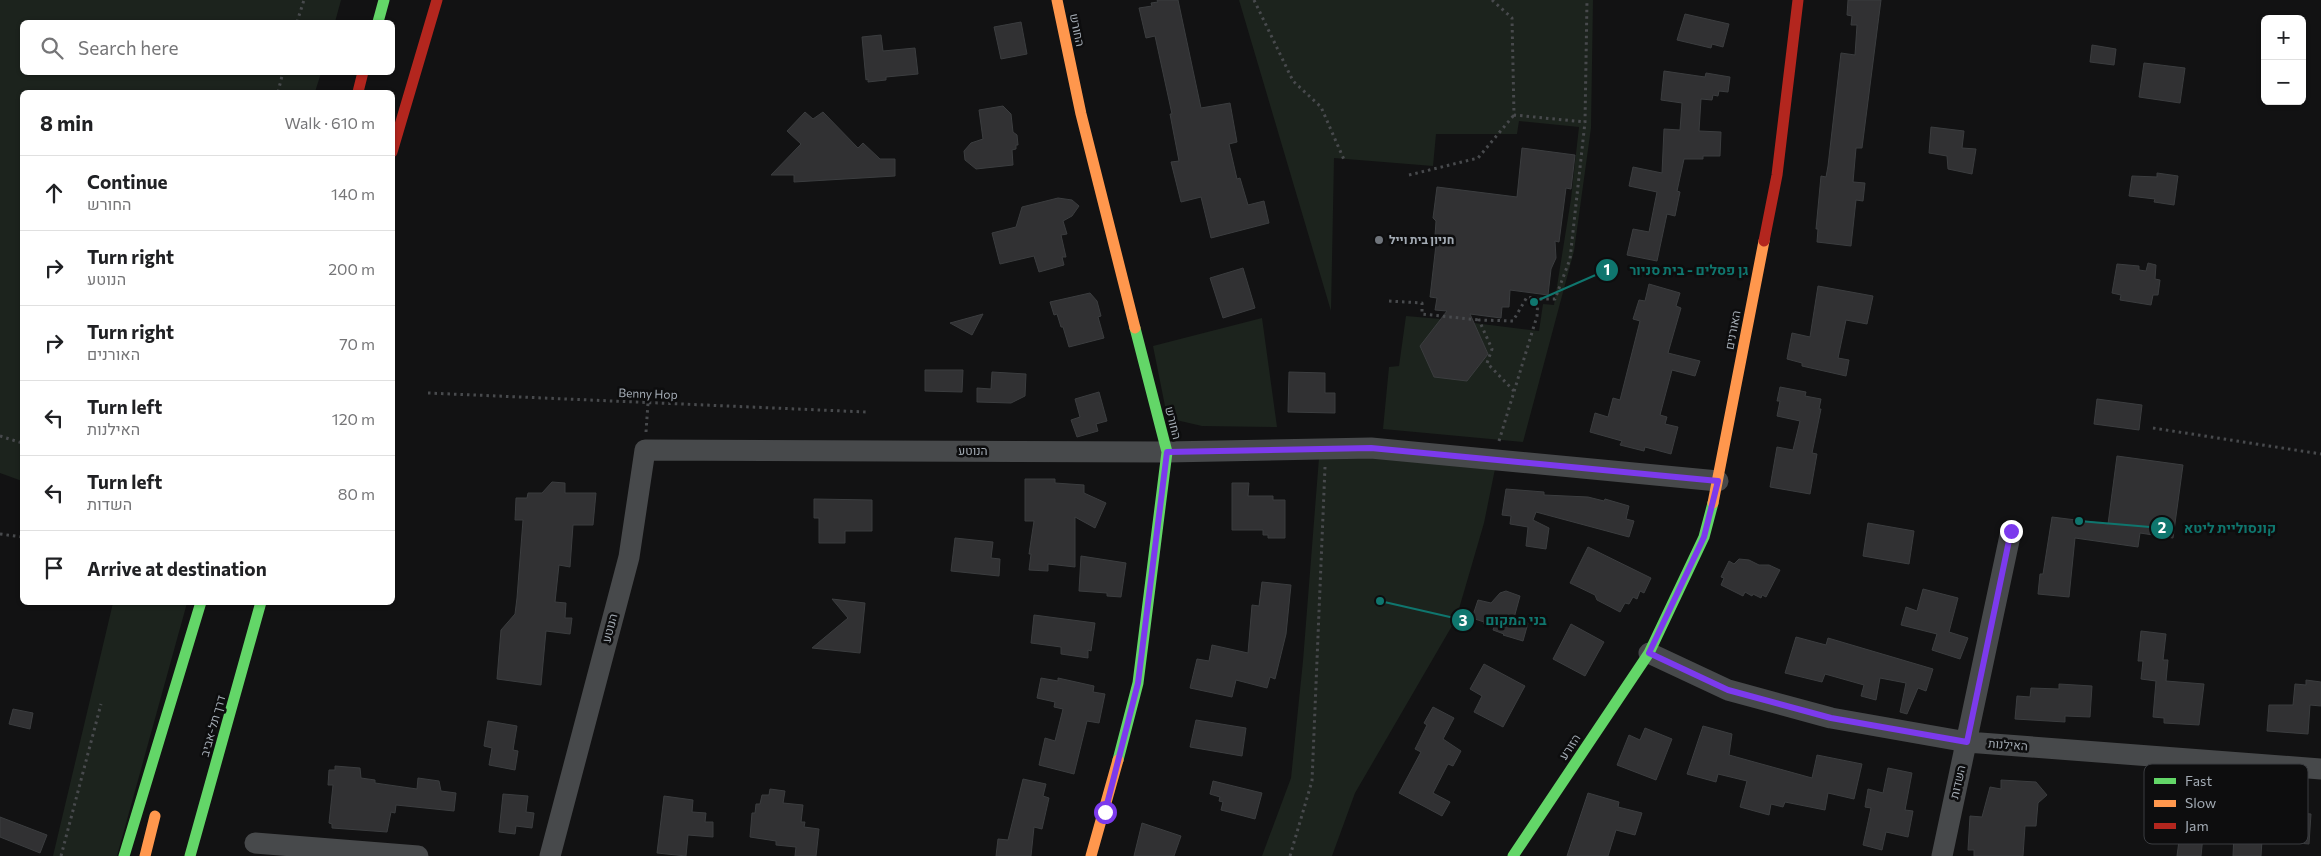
<!DOCTYPE html>
<html lang="en">
<head>
<meta charset="utf-8">
<style>
	body { margin:0; font-family:Commissioner,Heebo,sans-serif; background:#f6f6f6; color:#202124 }
	.controls { position:absolute; right:15px; top:15px; display:grid; overflow:hidden; border-radius:8px; box-shadow:0 1px 4px #0004 }
	.controls button { width:45px; height:45px; display:grid; place-items:center; padding:0; border:0; border-bottom:1px solid #e0e0e0; background:#fff; color:#202124; font:25px sans-serif }
	.stop { position:absolute; width:15px; height:15px; margin:-11px; border:4px solid #7c3aed; border-radius:50%; background:#fff }
	.stop.end { background:#7c3aed; border-color:#fff; box-shadow:0 1px 5px #0008 }
	.list { margin:0; padding:0; list-style:none }
	h2 { display:flex; justify-content:space-between; align-items:center; height:65px; margin:0; padding:0 20px; font-size:21px }
	h2 small { font-size:16px; font-weight:400; color:#757577 }
	.list li { display:grid; grid-template-columns:32px 1fr auto; gap:15px; align-items:center; box-sizing:border-box; height:75px; padding:0 20px; border-top:1px solid #e0e0e0 }
	.list b { display:block; font-size:19px; white-space:nowrap }
	.list p { margin:0; font-size:16px; white-space:nowrap; color:#757577 }
	.list em { font-size:16px; font-style:normal; color:#757577 }
	.icon { flex:none; width:28px; height:28px; fill:none; stroke:currentColor; stroke-width:2; stroke-linecap:round; stroke-linejoin:round }
	.map { position:relative; flex:none; width:2321px; height:856px; overflow:hidden }
	.search { position:absolute; background:#fff; box-shadow:0 1px 4px #0004; left:20px; top:20px; width:375px; height:55px; display:flex; align-items:center; gap:12px; box-sizing:border-box; padding:0 18px; border-radius:8px; color:#757577; font-size:19px }
	.panel { position:absolute; background:#fff; box-shadow:0 1px 4px #0004; left:20px; top:90px; width:375px; height:515px; border-radius:8px }
	.map>svg:first-child { display:block }
</style>
</head>
<body>
<div class="map">
<svg width="2321" height="856" viewBox="0 0 2321 856">
	<rect width="100%" height="100%" fill="#121213"/>
	<path fill="#1c231d" d="M 0,0 L 341,0 L 335,22 L 22,22 L 22,72 L 321,73 L 315,92 L 22,92 L 22,481 L 0,473 Z
		M 1239,0 L 1593,0 L 1591,128 L 1574,251 L 1523,442 L 1383,429 L 1389,367 L 1399,366 L 1406,316 L 1441,319 L 1488,354 L 1474,323 L 1539,331 L 1543,304 L 1554,305 L 1571,199 L 1579,127 L 1519,121 L 1517,134 L 1436,134 L 1433,166 L 1334,158 L 1331,311 Z
		M 1262,318 L 1277,427 L 1202,426 L 1176,420 L 1165,406 L 1153,346 Z
		M 1369,456 L 1495,469 L 1484,523 L 1456,619 L 1355,793 L 1332,856 L 1262,856 L 1291,778 L 1303,661 L 1319,458 Z
		M 113,603 L 187,603 L 117,856 L 53,856 Z"/>
	<path fill="#313133" stroke="#3b3d3f" d="M 1157,0 L 1178,0 L 1201,108 L 1230,103 L 1237,142 L 1229,144 L 1237,179 L 1240,178 L 1248,205 L 1264,201 L 1269,223 L 1211,238 L 1201,197 L 1181,202 L 1171,162 L 1179,161 L 1170,114 L 1172,114 L 1155,36 L 1146,38 L 1139,8 L 1152,6 L 1151,3 L 1158,2 Z
		M 1848,0 L 1881,0 L 1862,148 L 1856,148 L 1853,182 L 1865,183 L 1863,201 L 1856,200 L 1851,246 L 1817,242 L 1818,229 L 1816,229 L 1821,176 L 1826,177 L 1828,166 L 1841,53 L 1855,55 L 1857,25 L 1851,25 L 1852,16 L 1847,15 Z
		M 1685,14 L 1729,24 L 1723,47 L 1712,44 L 1711,48 L 1677,40 Z
		M 1021,22 L 1027,54 L 1001,59 L 994,27 Z
		M 881,35 L 883,51 L 915,48 L 918,74 L 886,77 L 886,80 L 868,82 L 868,79 L 866,80 L 862,37 Z
		M 2092,45 L 2116,49 L 2114,65 L 2090,62 Z
		M 2144,63 L 2185,68 L 2180,103 L 2139,97 Z
		M 1664,71 L 1705,77 L 1706,73 L 1730,77 L 1728,92 L 1719,91 L 1718,96 L 1713,95 L 1712,100 L 1701,99 L 1699,131 L 1721,132 L 1720,156 L 1703,156 L 1703,159 L 1684,159 L 1677,191 L 1680,192 L 1675,216 L 1667,214 L 1657,261 L 1627,255 L 1633,229 L 1649,232 L 1657,192 L 1629,186 L 1633,167 L 1662,173 L 1664,129 L 1680,130 L 1682,103 L 1661,100 Z
		M 1003,106 L 1011,114 L 1013,132 L 1017,135 L 1018,145 L 1016,145 L 1016,149 L 1012,150 L 1013,165 L 976,169 L 965,160 L 964,151 L 971,143 L 983,139 L 979,110 Z
		M 805,112 L 813,119 L 823,112 L 858,148 L 863,143 L 880,159 L 895,159 L 895,176 L 794,182 L 794,175 L 771,175 L 801,144 L 787,131 Z
		M 1931,127 L 1964,131 L 1962,148 L 1976,149 L 1972,174 L 1948,169 L 1947,156 L 1929,153 Z
		M 1522,148 L 1575,155 L 1571,189 L 1566,188 L 1559,242 L 1555,241 L 1556,258 L 1551,269 L 1548,295 L 1510,290 L 1509,307 L 1502,307 L 1501,318 L 1470,314 L 1488,354 L 1467,381 L 1434,377 L 1420,346 L 1447,311 L 1435,310 L 1437,298 L 1430,297 L 1437,236 L 1435,236 L 1436,221 L 1433,218 L 1437,187 L 1517,197 Z
		M 2157,173 L 2178,176 L 2174,205 L 2154,202 L 2155,199 L 2129,196 L 2132,176 L 2157,177 Z
		M 1058,198 L 1072,200 L 1079,206 L 1072,216 L 1063,221 L 1067,234 L 1061,235 L 1066,257 L 1062,257 L 1064,265 L 1039,272 L 1034,256 L 1000,264 L 992,233 L 1016,227 L 1022,207 Z
		M 2148,263 L 2156,265 L 2155,279 L 2160,280 L 2158,295 L 2153,295 L 2151,305 L 2120,300 L 2121,295 L 2112,293 L 2117,264 L 2139,266 L 2139,270 L 2146,271 Z
		M 1243,268 L 1255,308 L 1223,318 L 1210,278 Z
		M 1649,284 L 1680,293 L 1676,306 L 1681,308 L 1668,353 L 1700,361 L 1695,376 L 1672,370 L 1660,415 L 1667,417 L 1665,424 L 1678,427 L 1671,454 L 1645,447 L 1644,451 L 1620,445 L 1622,441 L 1590,432 L 1595,413 L 1608,417 L 1613,398 L 1620,400 L 1640,321 L 1633,319 L 1639,300 L 1645,301 Z
		M 1818,286 L 1873,296 L 1867,324 L 1846,320 L 1838,358 L 1849,360 L 1846,376 L 1802,366 L 1802,363 L 1787,359 L 1792,333 L 1810,337 Z
		M 1090,293 L 1097,301 L 1101,316 L 1098,317 L 1104,338 L 1069,347 L 1063,327 L 1061,327 L 1057,314 L 1054,315 L 1050,302 Z
		M 983,314 L 972,335 L 950,323 Z
		M 925,370 L 963,370 L 962,392 L 925,391 Z
		M 992,372 L 1026,374 L 1025,396 L 1011,403 L 977,402 L 977,388 L 991,389 Z
		M 1289,372 L 1325,373 L 1325,393 L 1335,393 L 1335,413 L 1288,412 Z
		M 1780,387 L 1806,392 L 1805,396 L 1821,399 L 1819,409 L 1821,409 L 1812,453 L 1817,454 L 1810,494 L 1770,487 L 1777,447 L 1793,450 L 1800,421 L 1777,416 L 1780,401 L 1777,401 Z
		M 1099,392 L 1107,421 L 1096,424 L 1098,431 L 1077,437 L 1071,420 L 1080,417 L 1075,399 Z
		M 2097,399 L 2142,405 L 2139,430 L 2094,424 Z
		M 2117,456 L 2183,465 L 2173,538 L 2140,533 L 2138,547 L 2075,538 L 2069,597 L 2038,594 L 2040,574 L 2043,574 L 2052,517 L 2108,524 Z
		M 1025,479 L 1055,479 L 1055,483 L 1084,485 L 1084,493 L 1106,503 L 1095,528 L 1075,517 L 1075,567 L 1048,564 L 1048,571 L 1029,570 L 1031,554 L 1029,554 L 1034,521 L 1025,521 Z
		M 552,482 L 565,483 L 565,493 L 596,493 L 593,525 L 573,525 L 570,567 L 559,565 L 555,602 L 566,603 L 565,618 L 572,618 L 570,634 L 546,631 L 541,685 L 497,679 L 501,630 L 515,614 L 517,598 L 523,520 L 515,520 L 516,498 L 527,498 L 528,493 L 542,493 Z
		M 1232,483 L 1249,483 L 1248,496 L 1273,496 L 1273,500 L 1285,500 L 1285,538 L 1268,538 L 1268,535 L 1263,535 L 1263,530 L 1232,530 Z
		M 1506,489 L 1544,492 L 1544,495 L 1588,497 L 1604,501 L 1605,499 L 1629,506 L 1626,519 L 1634,521 L 1629,537 L 1536,512 L 1533,520 L 1549,528 L 1546,549 L 1526,546 L 1528,527 L 1510,524 L 1511,516 L 1502,515 Z
		M 814,499 L 872,500 L 872,531 L 845,531 L 845,543 L 819,543 L 819,518 L 814,518 Z
		M 1868,523 L 1914,531 L 1909,564 L 1863,556 Z
		M 955,538 L 993,542 L 991,558 L 1000,559 L 999,576 L 951,571 Z
		M 1588,547 L 1651,578 L 1644,593 L 1640,591 L 1637,599 L 1633,597 L 1629,604 L 1625,603 L 1620,612 L 1597,600 L 1595,595 L 1570,583 Z
		M 1081,556 L 1126,563 L 1121,597 L 1107,596 L 1107,593 L 1079,591 Z
		M 1739,559 L 1749,560 L 1759,565 L 1769,565 L 1780,570 L 1766,597 L 1762,595 L 1761,598 L 1753,594 L 1752,596 L 1745,592 L 1743,596 L 1721,585 L 1724,578 L 1721,577 L 1729,561 L 1734,564 Z
		M 1262,582 L 1291,585 L 1286,634 L 1275,679 L 1270,677 L 1267,688 L 1236,680 L 1232,697 L 1190,688 L 1197,659 L 1209,661 L 1212,645 L 1248,653 L 1252,605 L 1259,606 Z
		M 1923,589 L 1958,598 L 1949,632 L 1968,638 L 1960,659 L 1932,650 L 1937,634 L 1901,625 L 1906,607 L 1917,611 Z
		M 1506,591 L 1520,596 L 1514,618 L 1528,623 L 1523,641 L 1503,635 L 1504,634 L 1493,630 L 1494,627 L 1484,624 L 1484,622 L 1472,618 L 1478,600 L 1491,603 L 1500,593 Z
		M 832,599 L 865,603 L 860,653 L 812,648 L 848,618 Z
		M 1034,615 L 1095,623 L 1091,651 L 1088,650 L 1088,658 L 1061,654 L 1061,647 L 1031,643 Z
		M 1571,624 L 1604,642 L 1585,676 L 1553,659 Z
		M 2141,631 L 2166,634 L 2163,660 L 2168,660 L 2166,681 L 2204,684 L 2199,725 L 2164,723 L 2164,718 L 2153,717 L 2156,681 L 2141,679 L 2143,661 L 2138,661 Z
		M 1796,637 L 1826,645 L 1828,638 L 1933,669 L 1926,691 L 1918,688 L 1907,714 L 1900,712 L 1906,683 L 1880,678 L 1876,700 L 1861,696 L 1864,685 L 1825,674 L 1822,682 L 1785,673 Z
		M 1484,664 L 1525,686 L 1503,727 L 1474,712 L 1482,696 L 1470,689 Z
		M 1041,678 L 1058,681 L 1058,678 L 1094,686 L 1093,692 L 1105,694 L 1099,723 L 1087,721 L 1074,774 L 1039,765 L 1045,738 L 1055,741 L 1063,709 L 1054,707 L 1055,702 L 1037,698 Z
		M 2306,680 L 2321,682 L 2321,706 L 2310,705 L 2308,734 L 2267,731 L 2269,705 L 2293,705 L 2295,684 L 2306,685 Z
		M 2059,684 L 2092,686 L 2090,717 L 2065,716 L 2065,722 L 2015,719 L 2017,696 L 2030,697 L 2031,688 L 2059,689 Z
		M 1433,707 L 1454,718 L 1443,739 L 1461,751 L 1453,766 L 1448,764 L 1433,793 L 1450,802 L 1442,816 L 1399,793 L 1421,752 L 1415,749 L 1427,725 L 1424,723 Z
		M 13,709 L 33,713 L 30,729 L 9,724 Z
		M 1196,720 L 1246,728 L 1242,756 L 1190,747 Z
		M 488,721 L 517,726 L 513,750 L 518,751 L 515,770 L 489,765 L 492,748 L 484,746 Z
		M 1703,726 L 1732,734 L 1729,755 L 1812,778 L 1817,755 L 1862,764 L 1854,799 L 1828,793 L 1825,810 L 1785,802 L 1783,807 L 1771,804 L 1769,815 L 1740,807 L 1747,781 L 1718,774 L 1716,782 L 1687,774 Z
		M 1645,728 L 1672,739 L 1656,780 L 1617,765 L 1629,735 L 1640,740 Z
		M 335,766 L 360,768 L 361,778 L 375,780 L 375,783 L 417,789 L 418,778 L 439,781 L 441,791 L 456,793 L 454,811 L 396,805 L 395,813 L 391,812 L 387,832 L 332,828 L 332,824 L 329,823 L 333,785 L 328,785 L 329,770 L 335,770 Z
		M 1888,768 L 1912,773 L 1905,810 L 1913,811 L 1908,837 L 1886,832 L 1882,850 L 1863,845 L 1871,808 L 1865,807 L 1868,789 L 1883,793 Z
		M 1023,779 L 1046,784 L 1043,796 L 1049,798 L 1042,829 L 1034,827 L 1031,856 L 996,856 L 998,839 L 1008,840 Z
		M 2001,780 L 2036,782 L 2047,795 L 2038,803 L 2036,826 L 2025,826 L 2023,856 L 1974,856 L 1974,850 L 1968,850 L 1970,816 L 1982,817 L 1990,787 L 2001,789 Z
		M 1213,781 L 1262,793 L 1255,819 L 1221,810 L 1223,802 L 1219,801 L 1220,797 L 1210,794 Z
		M 770,789 L 785,791 L 783,803 L 803,805 L 801,822 L 805,822 L 804,827 L 819,829 L 816,856 L 795,856 L 796,847 L 776,845 L 776,841 L 750,837 L 752,813 L 755,813 L 756,804 L 760,804 L 762,795 L 769,795 Z
		M 1588,793 L 1619,802 L 1618,807 L 1642,813 L 1635,835 L 1616,830 L 1608,856 L 1567,856 Z
		M 503,794 L 528,796 L 526,812 L 534,813 L 532,828 L 516,826 L 515,834 L 499,832 Z
		M 664,796 L 693,800 L 692,812 L 706,813 L 705,822 L 713,822 L 713,837 L 688,835 L 686,856 L 657,853 Z
		M 2275,811 L 2311,814 L 2309,844 L 2262,840 L 2261,856 L 2233,856 L 2234,833 L 2238,834 L 2239,820 L 2274,820 Z
		M 0,817 L 47,835 L 40,853 L 0,837 Z
		M 1142,823 L 1181,836 L 1174,856 L 1134,856 Z
		M 2180,833 L 2203,836 L 2201,856 L 2177,856 Z"/>
	<g fill="none" stroke-linecap="round" stroke-linejoin="round">
		<path stroke="#484a4d" stroke-width="3" stroke-dasharray="2.5 4" stroke-linecap="butt" d="M 1254,0 L 1293,81 L 1321,107 L 1345,162
			M 1492,0 L 1512,18 L 1514,115 L 1585,122
			M 297,22 L 304,0
			M 278,92 L 283,72
			M 1409,175 L 1478,158 L 1514,115
			M 1389,301 L 1422,303 L 1422,314 L 1479,320
			M 1514,391 L 1487,363 L 1492,349 L 1479,320 L 1513,321 L 1527,297 L 1538,299
			M 428,393 L 866,412
			M 2153,428 L 2321,454
			M 646,432 L 648,403
			M 0,436 L 22,443
			M 1499,441 L 1537,316 L 1538,299 L 1555,299 L 1570,259 L 1585,122 L 1587,0
			M 0,534 L 22,537
			M 61,856 L 101,704
			M 1290,856 L 1312,781 L 1325,467"/>
		<path stroke="#47494b" stroke-width="21" d="M 1649,653 L 1728,690 L 1831,718 L 1967,742 L 2321,769
			M 255,843 L 418,856
			M 550,856 L 629,557 L 645,450 L 1167,452 L 1371,448 L 1718,481
			M 1942,856 L 2011,531"/>
		<path stroke="#63d668" stroke-width="11" d="M 378,22 L 384,0
			M 1118,760 L 1138,683 L 1167,452 L 1135,328
			M 124,856 L 201,602
			M 190,856 L 261,602
			M 1513,856 L 1649,653 L 1704,537 L 1713,503"/>
		<path stroke="#ff974d" stroke-width="11" d="M 1057,0 L 1081,114 L 1135,328
			M 1713,503 L 1764,241
			M 145,856 L 155,816
			M 1091,856 L 1118,760"/>
		<path stroke="#b3261e" stroke-width="11" d="M 358,92 L 363,72
			M 392,152 L 437,0
			M 1764,241 L 1777,175 L 1798,0"/>
	</g>
	<g fill="none" stroke-linecap="round" stroke-linejoin="round">
		<path stroke="#7c3aed" stroke-width="6" d="M 1105,812 L 1138,683 L 1167,452 L 1371,448 L 1718,481 L 1704,537 L 1649,653 L 1728,690 L 1831,718 L 1967,742 L 2011,531"/>
	</g>
	<circle fill="#70757c" stroke="#0d0d0e" stroke-width="2" cx="1379" cy="240" r="5"/>
	<g text-anchor="middle" stroke-width="5" stroke-linejoin="round" paint-order="stroke">
		<g font-size="12" fill="#a3abb4" stroke="#0d0d0e">
			<text transform="translate(1077 30) rotate(78)" y="4">החורש</text>
			<text transform="translate(1733 330) rotate(-79)" y="4">האורנים</text>
			<text transform="translate(648 394) rotate(2)" y="4">Benny Hop</text>
			<text transform="translate(1173 423) rotate(76)" y="4">החורש</text>
			<text x="973" y="455">הנוטע</text>
			<text transform="translate(610 628) rotate(-75)" y="4">הנוטע</text>
			<text transform="translate(213 726) rotate(-74)" y="4">דרך תל-אביב</text>
			<text transform="translate(2008 745) rotate(4)" y="4">האילנות</text>
			<text transform="translate(1570 747) rotate(-56)" y="4">הזורע</text>
			<text transform="translate(1958 782) rotate(-77)" y="4">השדות</text>
		</g>
		<g font-size="12" font-weight="bold" fill="#a3abb4" stroke="#0d0d0e" text-anchor="start">
			<text x="1389" y="244">חניון בית וייל</text>
		</g>
	</g>
	<rect x="2144" y="764" width="164" height="80" rx="8" fill="#0d0d0e" stroke="#3a3c40" stroke-width="1"/>
	<rect x="2154" y="778" width="22" height="6" fill="#63d668"/>
	<rect x="2154" y="800" width="22" height="7" fill="#ff974d"/>
	<rect x="2154" y="823" width="22" height="6" fill="#b3261e"/>
	<g font-size="14" fill="#a3abb4">
		<text x="2185" y="786">Fast</text>
		<text x="2185" y="808">Slow</text>
		<text x="2185" y="831">Jam</text>
	</g>
	<path fill="none" stroke="#0f766e" stroke-width="2" d="M1534 302L1607 270M2079 521L2162 528M1380 601L1463 620"/>
	<g fill="#0f766e" stroke="#0d0d0e" stroke-width="2">
		<circle cx="1534" cy="302" r="5"/>
		<circle cx="2079" cy="521" r="5"/>
		<circle cx="1380" cy="601" r="5"/>
		<circle cx="1607" cy="270" r="12"/>
		<circle cx="2162" cy="528" r="12"/>
		<circle cx="1463" cy="620" r="12"/>
	</g>
	<g font-size="15" text-anchor="middle" font-weight="bold" fill="#fff">
		<text x="1607" y="275">1</text>
		<text x="2162" y="533">2</text>
		<text x="1463" y="626">3</text>
	</g>
	<g font-size="14" text-anchor="middle" font-weight="bold" fill="#0f766e" stroke="#0d0d0e" stroke-width="5" stroke-linejoin="round" paint-order="stroke">
		<text x="1689" y="275">גן פסלים - בית סניור</text>
		<text x="2230" y="533">קונסוליית ליטא</text>
		<text x="1516" y="625">בני המקום</text>
	</g>
</svg>
<div class="controls">
<button>+</button>
<button>−</button>
</div>
<div class="stop" style="left:1105px;top:812px"></div>
<div class="stop end" style="left:2011px;top:531px"></div>
<div class="search"><svg class="icon" aria-label="search" viewBox="0 0 24 24"><circle cx="10" cy="10" r="6"/><path d="M15 15l6 6"/></svg>Search here</div>
<section class="panel">
<h2>8 min<small>Walk · 610 m</small></h2>
<ul class="list">
<li><svg class="icon" aria-label="ahead" viewBox="0 0 24 24"><path d="M12 20V5M6 11l6-6 6 6"/></svg><div><b>Continue</b><p>החורש</p></div><em>140 m</em></li>
<li><svg class="icon" aria-label="right" viewBox="0 0 24 24"><path d="M7 20v-9h11M14 6l5 5-5 5"/></svg><div><b>Turn right</b><p>הנוטע</p></div><em>200 m</em></li>
<li><svg class="icon" aria-label="right" viewBox="0 0 24 24"><path d="M7 20v-9h11M14 6l5 5-5 5"/></svg><div><b>Turn right</b><p>האורנים</p></div><em>70 m</em></li>
<li><svg class="icon" aria-label="left" viewBox="0 0 24 24"><path d="M17 20v-9H6M10 6l-5 5 5 5"/></svg><div><b>Turn left</b><p>האילנות</p></div><em>120 m</em></li>
<li><svg class="icon" aria-label="left" viewBox="0 0 24 24"><path d="M17 20v-9H6M10 6l-5 5 5 5"/></svg><div><b>Turn left</b><p>השדות</p></div><em>80 m</em></li>
<li><svg class="icon" aria-label="arrive" viewBox="0 0 24 24"><path d="M6 21V4h12l-3 4 3 4H6"/></svg><div><b>Arrive at destination</b></div></li>
</ul>
</section>
</div>
</body>
</html>
